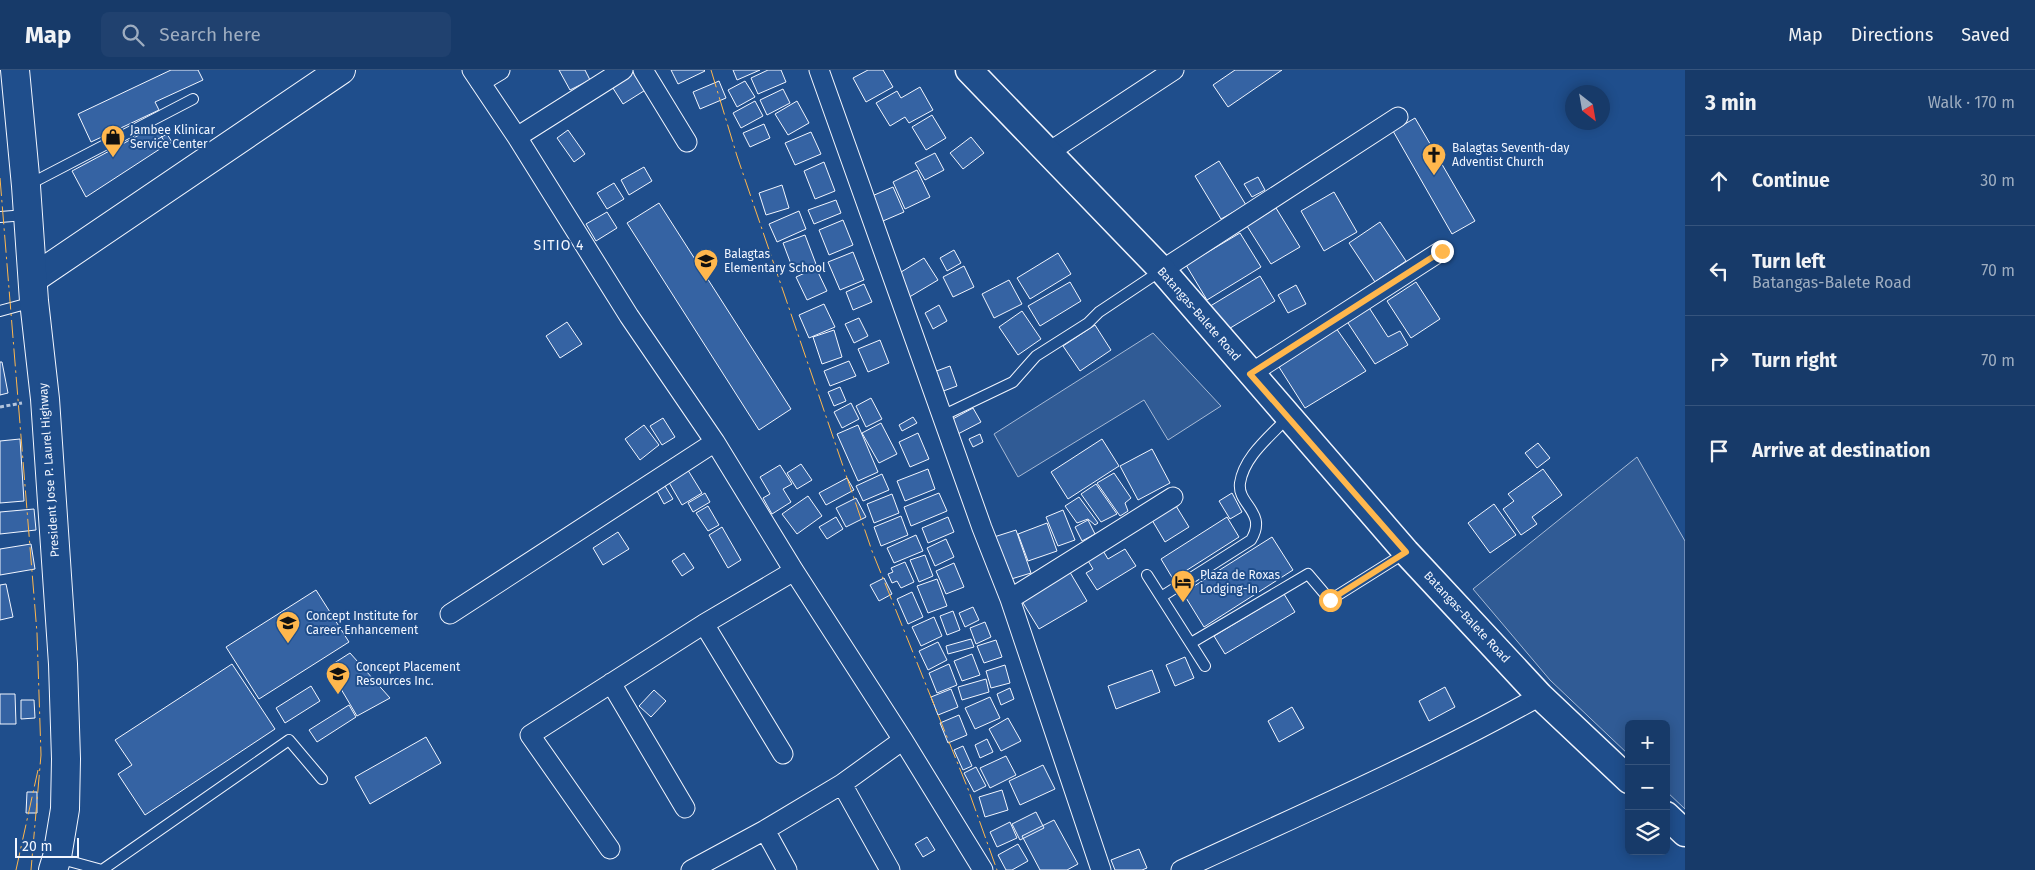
<!DOCTYPE html>
<html lang="en">
<head>
<meta charset="utf-8">
<style>
	body { margin:0; font-family:"Fira Sans",sans-serif; background:#20416f; color:#f1f3f6 }
	.controls { position:absolute; right:15px; bottom:15px; display:grid; overflow:hidden; border-radius:8px; box-shadow:0 2px 12px #0003 }
	.controls button { width:45px; height:45px; display:grid; place-items:center; padding:0; border:0; border-bottom:1px solid #36547d; background:#173a69; color:#f1f3f6; font:25px sans-serif }
	.compass { position:absolute; left:1565px; top:15px; width:45px; height:45px; border-radius:50%; background:#173a69; box-shadow:0 2px 12px #0003; rotate:149deg }
	.scale { position:absolute; left:15px; bottom:12px; width:64px; box-sizing:border-box; padding-left:5px; border:2px solid #f2f6ff; border-top:0; font-size:14px; line-height:18px; white-space:nowrap; color:#f2f6ff; -webkit-text-stroke:4px #1f4e8c; paint-order:stroke }
	.stop { position:absolute; width:15px; height:15px; margin:-11px; border:4px solid #ffb74d; border-radius:50%; background:#fff }
	.stop.end { background:#ffb74d; border-color:#fff; box-shadow:0 1px 5px #0008 }
	.list { margin:0; padding:0; list-style:none }
	h2 { display:flex; justify-content:space-between; align-items:center; height:65px; margin:0; padding:0 20px; font-size:21px }
	h2 small { font-size:16px; font-weight:400; color:#9eadc0 }
	.list li { display:grid; grid-template-columns:32px 1fr auto; gap:15px; align-items:center; box-sizing:border-box; height:90px; padding:0 20px; border-top:1px solid #36547d }
	.list b { display:block; font-size:19px; white-space:nowrap }
	.list p { margin:0; font-size:16px; white-space:nowrap; color:#9eadc0 }
	.list em { font-size:16px; font-style:normal; color:#9eadc0 }
	.icon { flex:none; width:28px; height:28px; fill:none; stroke:currentColor; stroke-width:2; stroke-linecap:round; stroke-linejoin:round }
	.map { position:relative; flex:none; width:1685px; height:800px; overflow:hidden }
	header { display:flex; align-items:center; gap:30px; box-sizing:border-box; height:70px; padding:0 25px; background:#173a69; border-bottom:1px solid #36547d }
	header strong { font-size:24px }
	nav { display:flex; gap:28px; margin-inline-start:auto; font-size:18px }
	.search { width:350px; height:45px; background:#20416f; display:flex; align-items:center; gap:12px; box-sizing:border-box; padding:0 18px; border-radius:8px; color:#9eadc0; font-size:19px }
	main { display:flex }
	aside { flex:1; background:#173a69 }
	.map>svg:first-child { display:block }
</style>
</head>
<body>
<header>
<strong>Map</strong>
<div class="search"><svg class="icon" aria-label="search" viewBox="0 0 24 24"><circle cx="10" cy="10" r="6"/><path d="M15 15l6 6"/></svg>Search here</div>
<nav><a>Map</a><a>Directions</a><a>Saved</a></nav>
</header>
<main>
<div class="map">
<svg width="1685" height="800" viewBox="0 0 1685 800">
	<rect width="100%" height="100%" fill="#1f4e8c"/>
	<path fill="#305b95" stroke="#a8bbd7" d="M 1153,263 L 1221,336 L 1168,370 L 1144,330 L 1018,407 L 994,364 Z
		M 1637,387 L 1685,471 L 1685,739 L 1666,721 L 1666,654 L 1629,654 L 1629,685 L 1550,610 L 1473,519 Z"/>
	<path fill="#3563a3" stroke="#f2f6ff" d="M 171,0 L 198,0 L 203,10 L 155,32 L 159,40 L 91,72 L 78,44 Z
		M 559,0 L 585,0 L 590,10 L 570,20 Z
		M 671,0 L 704,0 L 705,1 L 678,14 Z
		M 733,0 L 760,0 L 737,10 Z
		M 768,0 L 781,0 L 786,12 L 758,24 L 751,8 Z
		M 868,0 L 883,0 L 893,17 L 866,32 L 853,8 Z
		M 1235,0 L 1282,0 L 1228,37 L 1213,15 Z
		M 635,1 L 647,19 L 623,34 L 611,15 Z
		M 719,11 L 726,28 L 700,39 L 693,22 Z
		M 745,11 L 755,27 L 737,37 L 728,20 Z
		M 920,17 L 933,40 L 909,53 L 905,47 L 890,56 L 876,33 L 897,21 L 901,28 Z
		M 783,19 L 790,33 L 767,45 L 760,30 Z
		M 755,31 L 763,46 L 741,58 L 733,43 Z
		M 797,31 L 809,53 L 788,65 L 775,44 Z
		M 932,45 L 946,68 L 926,80 L 912,57 Z
		M 1415,48 L 1475,151 L 1452,164 L 1393,61 Z
		M 764,54 L 770,68 L 750,77 L 743,63 Z
		M 156,56 L 166,75 L 86,127 L 72,101 Z
		M 568,60 L 585,84 L 574,92 L 557,68 Z
		M 811,62 L 821,84 L 795,95 L 785,73 Z
		M 167,64 L 172,72 L 161,79 L 156,70 Z
		M 971,67 L 984,83 L 963,99 L 950,83 Z
		M 935,83 L 944,100 L 925,110 L 915,93 Z
		M 1219,91 L 1246,135 L 1221,149 L 1195,106 Z
		M 824,92 L 835,121 L 815,129 L 804,101 Z
		M 644,97 L 652,111 L 629,125 L 621,110 Z
		M 917,100 L 930,127 L 905,139 L 893,112 Z
		M 1258,107 L 1265,120 L 1252,127 L 1244,114 Z
		M 614,113 L 624,129 L 607,139 L 597,123 Z
		M 782,115 L 789,138 L 766,145 L 759,123 Z
		M 893,117 L 904,142 L 883,151 L 872,126 Z
		M 1334,122 L 1357,162 L 1324,181 L 1301,141 Z
		M 836,130 L 841,143 L 814,154 L 808,140 Z
		M 659,133 L 791,339 L 759,360 L 627,153 Z
		M 1276,138 L 1300,177 L 1271,194 L 1247,156 Z
		M 799,141 L 806,159 L 777,172 L 769,154 Z
		M 607,142 L 617,158 L 596,171 L 586,154 Z
		M 843,150 L 853,175 L 829,185 L 819,160 Z
		M 1380,152 L 1406,191 L 1375,212 L 1349,173 Z
		M 1240,163 L 1261,197 L 1207,230 L 1186,195 Z
		M 805,165 L 816,194 L 794,202 L 783,173 Z
		M 954,180 L 961,193 L 947,201 L 940,188 Z
		M 853,182 L 864,210 L 840,220 L 828,192 Z
		M 1058,183 L 1071,204 L 1030,229 L 1017,208 Z
		M 924,188 L 938,210 L 906,229 L 893,207 Z
		M 964,196 L 974,217 L 953,227 L 943,207 Z
		M 816,198 L 827,221 L 807,230 L 796,207 Z
		M 1260,206 L 1275,231 L 1222,263 L 1207,238 Z
		M 1009,210 L 1022,234 L 994,248 L 982,224 Z
		M 1070,212 L 1081,231 L 1040,256 L 1028,236 Z
		M 1416,212 L 1440,249 L 1411,268 L 1387,231 Z
		M 864,214 L 872,232 L 853,240 L 846,222 Z
		M 1296,215 L 1306,234 L 1288,243 L 1278,225 Z
		M 824,234 L 835,257 L 809,268 L 799,245 Z
		M 939,235 L 947,251 L 933,259 L 925,243 Z
		M 1368,236 L 1388,267 L 1400,261 L 1408,275 L 1375,294 L 1346,250 Z
		M 1022,241 L 1041,269 L 1018,285 L 999,257 Z
		M 859,248 L 868,266 L 854,273 L 845,254 Z
		M 567,252 L 582,274 L 560,288 L 546,266 Z
		M 1095,255 L 1111,280 L 1080,301 L 1063,276 Z
		M 1336,258 L 1366,301 L 1305,338 L 1279,297 Z
		M 834,260 L 842,287 L 822,294 L 813,267 Z
		M 880,270 L 889,293 L 868,302 L 858,279 Z
		M 849,291 L 856,306 L 830,316 L 824,301 Z
		M 0,292 L 2,292 L 8,323 L 0,325 Z
		M 950,296 L 957,316 L 938,323 L 931,303 Z
		M 840,317 L 846,331 L 834,336 L 828,322 Z
		M 871,328 L 882,349 L 866,357 L 856,336 Z
		M 851,333 L 859,349 L 842,358 L 834,342 Z
		M 973,338 L 981,352 L 956,365 L 949,351 Z
		M 913,347 L 917,353 L 902,361 L 899,355 Z
		M 663,348 L 675,367 L 662,375 L 650,356 Z
		M 881,353 L 897,384 L 879,393 L 862,363 Z
		M 644,355 L 659,375 L 640,390 L 625,369 Z
		M 858,355 L 878,402 L 858,411 L 837,364 Z
		M 918,363 L 929,389 L 910,397 L 899,372 Z
		M 980,364 L 983,372 L 973,377 L 969,369 Z
		M 20,369 L 24,431 L 0,433 L 0,371 Z
		M 1102,369 L 1119,396 L 1068,429 L 1051,402 Z
		M 1538,373 L 1550,388 L 1537,398 L 1525,383 Z
		M 1152,379 L 1170,413 L 1138,430 L 1120,396 Z
		M 801,394 L 812,410 L 797,419 L 787,403 Z
		M 780,395 L 792,414 L 783,419 L 791,432 L 772,444 L 763,428 L 770,424 L 760,407 Z
		M 686,397 L 702,423 L 682,435 L 667,409 Z
		M 928,399 L 935,419 L 905,431 L 897,411 Z
		M 1543,399 L 1562,425 L 1532,447 L 1537,454 L 1521,465 L 1503,439 L 1514,431 L 1508,424 Z
		M 1114,403 L 1131,428 L 1125,433 L 1128,441 L 1120,446 L 1097,413 Z
		M 882,404 L 889,420 L 863,431 L 856,416 Z
		M 847,408 L 854,420 L 826,435 L 819,423 Z
		M 1096,414 L 1117,444 L 1101,452 L 1081,424 Z
		M 665,416 L 673,429 L 664,434 L 657,421 Z
		M 705,423 L 710,432 L 693,442 L 688,433 Z
		M 939,423 L 947,441 L 911,456 L 904,437 Z
		M 1232,423 L 1242,442 L 1230,449 L 1219,431 Z
		M 892,424 L 899,443 L 874,453 L 867,434 Z
		M 808,426 L 822,446 L 797,464 L 782,444 Z
		M 1079,427 L 1098,453 L 1095,455 L 1088,449 L 1077,453 L 1065,436 Z
		M 856,428 L 866,447 L 846,457 L 836,438 Z
		M 1173,431 L 1189,457 L 1165,472 L 1149,445 Z
		M 1494,434 L 1516,465 L 1490,483 L 1468,453 Z
		M 708,436 L 719,455 L 708,461 L 696,443 Z
		M 34,439 L 36,460 L 0,464 L 0,442 Z
		M 1063,440 L 1075,470 L 1058,476 L 1046,447 Z
		M 901,446 L 908,465 L 881,476 L 874,457 Z
		M 836,447 L 843,459 L 827,469 L 819,457 Z
		M 948,447 L 954,462 L 928,473 L 922,458 Z
		M 1227,447 L 1239,467 L 1173,509 L 1161,489 Z
		M 1088,450 L 1095,464 L 1082,471 L 1075,457 Z
		M 1047,453 L 1057,481 L 1028,491 L 1018,464 Z
		M 722,457 L 741,490 L 728,498 L 709,465 Z
		M 1016,460 L 1031,503 L 1008,510 L 994,467 Z
		M 618,462 L 629,479 L 603,495 L 593,478 Z
		M 916,465 L 923,481 L 894,493 L 887,478 Z
		M 1272,467 L 1293,500 L 1204,557 L 1183,523 Z
		M 946,469 L 954,487 L 935,496 L 927,478 Z
		M 31,474 L 35,499 L 0,505 L 0,479 Z
		M 1102,479 L 1108,489 L 1125,479 L 1136,496 L 1097,520 L 1086,503 L 1093,499 L 1087,489 Z
		M 684,483 L 694,498 L 682,506 L 672,491 Z
		M 925,485 L 933,506 L 919,512 L 910,490 Z
		M 905,492 L 914,512 L 901,518 L 897,511 L 892,513 L 888,504 L 893,502 L 891,498 Z
		M 954,493 L 964,517 L 946,524 L 936,501 Z
		M 1068,499 L 1087,531 L 1039,559 L 1020,528 Z
		M 884,508 L 892,524 L 879,531 L 870,515 Z
		M 937,509 L 947,536 L 928,543 L 917,516 Z
		M 6,514 L 13,547 L 0,550 L 0,515 Z
		M 316,520 L 349,572 L 259,629 L 226,577 Z
		M 912,522 L 923,547 L 908,554 L 897,529 Z
		M 1284,524 L 1295,542 L 1225,584 L 1214,566 Z
		M 973,537 L 979,550 L 965,557 L 959,543 Z
		M 953,541 L 960,560 L 947,565 L 940,546 Z
		M 934,547 L 942,566 L 921,576 L 912,557 Z
		M 985,552 L 991,567 L 976,574 L 970,558 Z
		M 971,569 L 974,577 L 948,584 L 946,576 Z
		M 996,570 L 1002,587 L 984,593 L 977,576 Z
		M 938,572 L 947,590 L 928,600 L 919,581 Z
		M 350,583 L 390,628 L 357,646 L 328,597 Z
		M 972,584 L 980,605 L 962,611 L 954,591 Z
		M 1185,587 L 1194,608 L 1175,616 L 1166,595 Z
		M 232,594 L 275,659 L 145,745 L 118,704 L 132,695 L 115,670 Z
		M 949,594 L 957,615 L 937,623 L 929,603 Z
		M 1005,595 L 1010,613 L 991,618 L 986,601 Z
		M 1152,600 L 1160,622 L 1116,639 L 1108,616 Z
		M 986,609 L 989,622 L 962,630 L 958,617 Z
		M 311,616 L 320,631 L 285,653 L 276,638 Z
		M 1445,617 L 1455,637 L 1429,651 L 1419,631 Z
		M 1010,618 L 1014,629 L 1001,635 L 997,624 Z
		M 951,619 L 958,637 L 938,645 L 931,627 Z
		M 654,620 L 666,631 L 651,647 L 639,636 Z
		M 0,624 L 15,624 L 16,654 L 0,654 Z
		M 990,627 L 1000,648 L 975,659 L 965,638 Z
		M 21,630 L 34,630 L 35,648 L 21,649 Z
		M 349,635 L 356,647 L 317,672 L 309,660 Z
		M 1292,637 L 1304,658 L 1279,672 L 1268,651 Z
		M 959,645 L 967,665 L 948,673 L 940,653 Z
		M 1008,648 L 1021,671 L 1001,681 L 989,659 Z
		M 426,667 L 441,693 L 370,734 L 355,707 Z
		M 987,669 L 993,682 L 980,688 L 975,675 Z
		M 963,676 L 972,696 L 963,700 L 954,680 Z
		M 1006,686 L 1016,705 L 990,718 L 980,698 Z
		M 1043,695 L 1055,719 L 1020,735 L 1009,711 Z
		M 976,697 L 986,716 L 974,722 L 964,703 Z
		M 1002,720 L 1008,740 L 985,747 L 979,727 Z
		M 27,722 L 37,722 L 37,743 L 26,743 Z
		M 1036,742 L 1044,758 L 1020,770 L 1012,754 Z
		M 1054,750 L 1078,794 L 1067,800 L 1040,800 L 1022,766 Z
		M 1010,752 L 1017,768 L 997,777 L 990,762 Z
		M 927,767 L 935,780 L 923,787 L 915,774 Z
		M 1018,774 L 1028,791 L 1012,800 L 1006,800 L 998,785 Z
		M 1139,779 L 1147,798 L 1142,800 L 1115,800 L 1111,790 Z"/>
	<g fill="none" stroke-linecap="round" stroke-linejoin="round">
		<defs>
			<path id="service" d="M 28,115 L 193,29
				M 0,147 L 26,145
				M 0,241 L 33,232
				M 942,346 L 1013,312 L 1036,286 L 1088,253 L 1099,242 L 1162,200
				M 1147,505 L 1205,596
				M 1161,527 L 1251,470 C 1268,442 1237,435 1240,413 C 1244,386 1271,366 1288,347
				M 1191,573 L 1308,504 L 1330,530 L 1405,483
				M 58,788 L 102,800
				M 102,800 L 289,670 L 322,709"/>
			<path id="minor" d="M 472,0 L 517,67 L 629,246 L 715,372 L 794,501 L 903,670 L 983,800
				M 643,0 L 687,72
				M 819,0 L 982,458 L 1010,529 L 1101,800
				M 480,12 L 500,0
				M 517,67 L 623,0
				M 1049,82 L 1174,0
				M 1162,200 L 1398,47
				M 1250,304 L 1441,181
				M 1010,529 L 1173,427
				M 450,544 L 715,372
				M 704,554 L 783,684
				M 611,613 L 685,738
				M 842,714 L 890,800
				M 765,760 L 787,800
				M 610,779 L 530,665 L 704,554 L 794,501
				M 691,800 L 765,760 L 842,714 L 903,670
				M 1181,800 C 1302,744 1424,691 1540,626"/>
			<path id="secondary" d="M 969,0 L 1162,200 L 1406,482 L 1540,626 L 1629,710
				M 1666,745 L 1685,763"/>
			<path id="primary" d="M 34,208 L 341,0"/>
			<path id="trunk" d="M 15,0 L 26,116 L 34,231 L 45,329 L 63,594 L 66,689 L 65,739 L 57,787 L 53,800"/>
		</defs>
		<use href="#service" stroke="#f2f6ff" stroke-width="12"/>
		<use href="#minor" stroke="#f2f6ff" stroke-width="21"/>
		<use href="#secondary" stroke="#f2f6ff" stroke-width="29"/>
		<use href="#primary" stroke="#f2f6ff" stroke-width="30"/>
		<use href="#trunk" stroke="#f2f6ff" stroke-width="30"/>
		<path stroke="#b3c4dc" stroke-width="3" stroke-dasharray="4 2.5" stroke-linecap="butt" d="M 0,337 L 22,333"/>
		<use href="#service" stroke="#1f4e8c" stroke-width="10"/>
		<use href="#minor" stroke="#1f4e8c" stroke-width="19"/>
		<use href="#secondary" stroke="#1f4e8c" stroke-width="26"/>
		<use href="#primary" stroke="#1f4e8c" stroke-width="28"/>
		<use href="#trunk" stroke="#1f4e8c" stroke-width="28"/>
		<path stroke="#ffb74d" stroke-width="1" stroke-dasharray="18 4 2.5 4" stroke-linecap="butt" d="M 711,0 L 737,86 L 872,481 L 968,719 L 997,800
			M 0,108 L 37,563 L 41,685 L 31,800
			M 16,800 L 38,700"/>
	</g>
	<g fill="none" stroke-linecap="round" stroke-linejoin="round">
		<path stroke="#ffb74d" stroke-width="6" d="M 1330,530 L 1406,482 L 1250,304 L 1442,181"/>
	</g>
	<defs>
		<symbol id="shop-pin" viewBox="-11 -11 22 30"><path d="M0 17L-7.5 6A9.5 9.5 0 1 1 7.5 6Z" fill="#ffb74d" stroke="#1f4e8c"/><path d="M-5-2.5h2.3a2.7 3.5 0 0 1 5.4 0H5L5.5 6h-11ZM-1.5-2.5h3a1.5 2.3 0 0 0-3 0Z" fill="#111"/></symbol>
		<symbol id="church-pin" viewBox="-11 -11 22 30"><path d="M0 17L-7.5 6A9.5 9.5 0 1 1 7.5 6Z" fill="#ffb74d" stroke="#1f4e8c"/><path d="M-1.2-6h2.4v3.5h3.3v2.4h-3.3V6h-2.4V-.1h-3.3v-2.4h3.3Z" fill="#111"/></symbol>
		<symbol id="school-pin" viewBox="-11 -11 22 30"><path d="M0 17L-7.5 6A9.5 9.5 0 1 1 7.5 6Z" fill="#ffb74d" stroke="#1f4e8c"/><path d="M0-5L7-2L0 1L-7-2ZM-4 1L0 2.5L4 1V4Q0 6-4 4Z" fill="#111"/></symbol>
		<symbol id="hotel-pin" viewBox="-11 -11 22 30"><path d="M0 17L-7.5 6A9.5 9.5 0 1 1 7.5 6Z" fill="#ffb74d" stroke="#1f4e8c"/><path d="M-6-4.5h1.5V1H6V5H4.5V3h-9V5H-6ZM-4 0a1.8 1.8 0 1 1 3.6 0ZM.5 0V-2.5h3Q6-2.5 6 0Z" fill="#111"/></symbol>
	</defs>
	<g fill-rule="evenodd">
		<use href="#shop-pin" x="99" y="53" width="28" height="38"/>
		<use href="#church-pin" x="1420" y="71" width="28" height="38"/>
		<use href="#school-pin" x="692" y="177" width="28" height="38"/>
		<use href="#hotel-pin" x="1169" y="498" width="28" height="38"/>
		<use href="#school-pin" x="274" y="539" width="28" height="38"/>
		<use href="#school-pin" x="324" y="590" width="28" height="38"/>
	</g>
	<g text-anchor="middle" stroke-width="4" stroke-linejoin="round" paint-order="stroke">
		<g font-size="12" fill="#f2f6ff" stroke="#1f4e8c" text-anchor="start">
			<text x="130" y="64">Jambee Klinicar<tspan x="130" dy="14">Service Center</tspan></text>
			<text x="1452" y="82">Balagtas Seventh-day<tspan x="1452" dy="14">Adventist Church</tspan></text>
			<text x="724" y="188">Balagtas<tspan x="724" dy="14">Elementary School</tspan></text>
			<text x="1200" y="509">Plaza de Roxas<tspan x="1200" dy="14">Lodging-In</tspan></text>
			<text x="306" y="550">Concept Institute for<tspan x="306" dy="14">Career Enhancement</tspan></text>
			<text x="356" y="601">Concept Placement<tspan x="356" dy="14">Resources Inc.</tspan></text>
		</g>
		<g font-size="12" fill="#f2f6ff" stroke="#1f4e8c">
			<text transform="translate(1199 244) rotate(49)" y="4">Batangas-Balete Road</text>
			<text transform="translate(49 400) rotate(-94)" y="4">President Jose P. Laurel Highway</text>
			<text transform="translate(1467 547) rotate(47)" y="4">Batangas-Balete Road</text>
		</g>
		<g font-size="14" letter-spacing="1" fill="#f2f6ff" stroke="#1f4e8c">
			<text x="559" y="180">SITIO 4</text>
		</g>
	</g>
</svg>
<div class="controls">
<button>+</button>
<button>−</button>
<button><svg class="icon" aria-label="layers" viewBox="0 0 24 24"><path d="M12 4l9 5-9 5-9-5zM3 14l9 5 9-5"/></svg></button>
</div>
<svg class="compass" viewBox="-18 -18 36 36"><path d="M0-13l5 13h-10z" fill="#e53935"/><path d="M0 13l5-13h-10z" fill="#9eadc0"/></svg>
<div class="scale">20 m</div>
<div class="stop" style="left:1330px;top:530px"></div>
<div class="stop end" style="left:1442px;top:181px"></div>
</div>
<aside>
<h2>3 min<small>Walk · 170 m</small></h2>
<ul class="list">
<li><svg class="icon" aria-label="ahead" viewBox="0 0 24 24"><path d="M12 20V5M6 11l6-6 6 6"/></svg><div><b>Continue</b></div><em>30 m</em></li>
<li><svg class="icon" aria-label="left" viewBox="0 0 24 24"><path d="M17 20v-9H6M10 6l-5 5 5 5"/></svg><div><b>Turn left</b><p>Batangas-Balete Road</p></div><em>70 m</em></li>
<li><svg class="icon" aria-label="right" viewBox="0 0 24 24"><path d="M7 20v-9h11M14 6l5 5-5 5"/></svg><div><b>Turn right</b></div><em>70 m</em></li>
<li><svg class="icon" aria-label="arrive" viewBox="0 0 24 24"><path d="M6 21V4h12l-3 4 3 4H6"/></svg><div><b>Arrive at destination</b></div></li>
</ul>
</aside>
</main>
</body>
</html>
